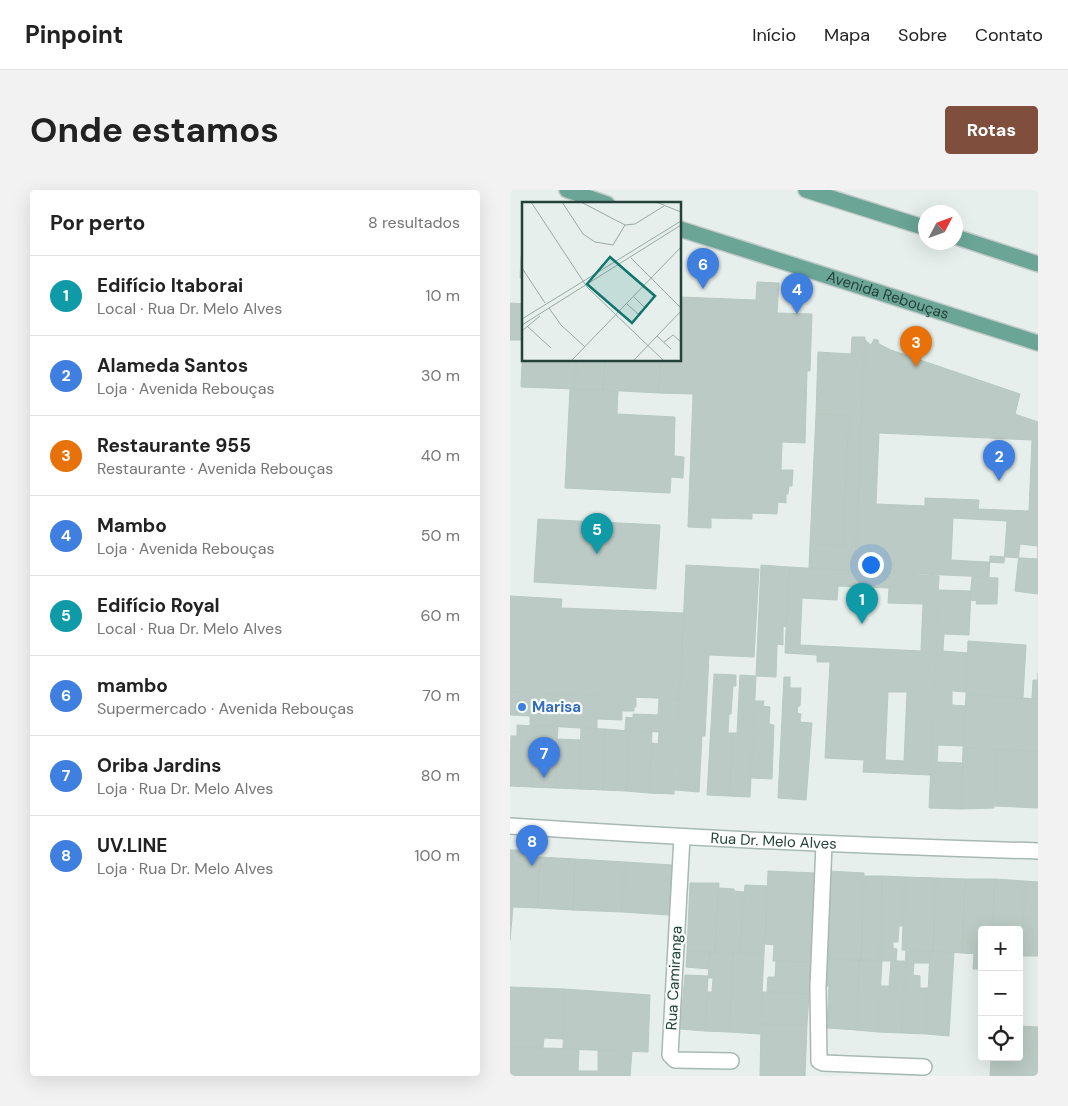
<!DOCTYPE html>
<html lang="pt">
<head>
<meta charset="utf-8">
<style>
	body { margin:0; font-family:"DM Sans",sans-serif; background:#f2f2f2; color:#222 }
	.controls { position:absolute; right:15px; bottom:15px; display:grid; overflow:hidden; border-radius:5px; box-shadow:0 5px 20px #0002 }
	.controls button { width:45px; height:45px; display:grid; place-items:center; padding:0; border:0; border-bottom:1px solid #e0e0e0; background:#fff; color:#222; font:25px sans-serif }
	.compass { position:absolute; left:408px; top:15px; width:45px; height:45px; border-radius:50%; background:#fff; box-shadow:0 5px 20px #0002; rotate:49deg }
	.you { position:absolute; left:360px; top:374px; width:18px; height:18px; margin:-12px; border:4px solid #fff; border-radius:50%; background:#1a73e8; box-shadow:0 0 0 8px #1a73e833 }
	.badge { display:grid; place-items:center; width:32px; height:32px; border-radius:50%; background:#804e3d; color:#fff; font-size:16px; font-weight:700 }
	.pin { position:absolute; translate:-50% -41px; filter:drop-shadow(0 1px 2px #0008) }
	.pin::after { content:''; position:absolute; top:26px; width:18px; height:15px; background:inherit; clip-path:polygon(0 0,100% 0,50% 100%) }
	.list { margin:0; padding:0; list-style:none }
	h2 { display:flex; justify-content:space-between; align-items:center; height:65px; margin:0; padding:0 20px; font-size:21px }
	h2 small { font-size:16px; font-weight:400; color:#767676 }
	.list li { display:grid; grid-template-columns:32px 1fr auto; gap:15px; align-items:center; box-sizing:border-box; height:80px; padding:0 20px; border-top:1px solid #e0e0e0 }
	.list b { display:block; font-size:19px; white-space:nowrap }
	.list p { margin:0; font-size:16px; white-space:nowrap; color:#767676 }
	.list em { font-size:16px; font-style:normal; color:#767676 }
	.icon { flex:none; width:28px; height:28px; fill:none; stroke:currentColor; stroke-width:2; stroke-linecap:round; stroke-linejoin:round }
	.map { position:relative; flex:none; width:528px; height:886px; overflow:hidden; border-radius:5px }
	header { display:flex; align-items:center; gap:30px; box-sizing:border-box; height:70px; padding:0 25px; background:#fff; border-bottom:1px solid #e0e0e0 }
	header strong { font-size:24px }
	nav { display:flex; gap:28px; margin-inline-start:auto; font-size:18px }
	.intro { display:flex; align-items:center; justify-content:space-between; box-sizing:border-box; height:120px; padding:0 30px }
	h1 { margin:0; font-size:35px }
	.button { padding:12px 22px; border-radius:5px; background:#804e3d; color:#fff; font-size:18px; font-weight:700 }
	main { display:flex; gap:30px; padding:0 30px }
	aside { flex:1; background:#fff; border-radius:5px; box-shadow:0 5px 20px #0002 }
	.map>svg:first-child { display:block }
</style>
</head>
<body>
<header>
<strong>Pinpoint</strong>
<nav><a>Início</a><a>Mapa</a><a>Sobre</a><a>Contato</a></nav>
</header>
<div class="intro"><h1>Onde estamos</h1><a class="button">Rotas</a></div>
<main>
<aside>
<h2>Por perto<small>8 resultados</small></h2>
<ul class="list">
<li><span class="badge" style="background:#0f9aa8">1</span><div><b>Edifício Itaborai</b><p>Local · Rua Dr. Melo Alves</p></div><em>10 m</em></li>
<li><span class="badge" style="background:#3f7fe0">2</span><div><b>Alameda Santos</b><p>Loja · Avenida Rebouças</p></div><em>30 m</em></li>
<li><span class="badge" style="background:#e8710a">3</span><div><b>Restaurante 955</b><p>Restaurante · Avenida Rebouças</p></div><em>40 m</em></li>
<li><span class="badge" style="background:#3f7fe0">4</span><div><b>Mambo</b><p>Loja · Avenida Rebouças</p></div><em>50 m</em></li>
<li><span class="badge" style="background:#0f9aa8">5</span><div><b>Edifício Royal</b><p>Local · Rua Dr. Melo Alves</p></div><em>60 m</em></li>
<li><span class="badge" style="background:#3f7fe0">6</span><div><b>mambo</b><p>Supermercado · Avenida Rebouças</p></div><em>70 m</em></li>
<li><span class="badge" style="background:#3f7fe0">7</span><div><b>Oriba Jardins</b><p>Loja · Rua Dr. Melo Alves</p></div><em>80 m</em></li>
<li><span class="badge" style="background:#3f7fe0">8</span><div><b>UV.LINE</b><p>Loja · Rua Dr. Melo Alves</p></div><em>100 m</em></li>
</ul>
</aside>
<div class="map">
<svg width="528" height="886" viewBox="0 0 528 886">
	<rect width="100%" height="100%" fill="#e6efeb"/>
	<path fill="#bbcac4" stroke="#b8c9c2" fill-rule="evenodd" d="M 11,66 L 14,66 L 14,88 L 10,88 Z
		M 247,92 L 269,93 L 267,123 L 302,124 L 300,181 L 297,181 L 295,253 L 272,252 L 271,280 L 283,280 L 282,296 L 279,296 L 278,304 L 276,304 L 276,313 L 268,312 L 267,324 L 242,323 L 242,329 L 201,328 L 201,338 L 178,337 L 183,204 L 149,203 L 150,170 L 170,170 L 170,107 L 246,110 Z
		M 0,113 L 14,114 L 14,150 L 0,150 Z
		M 342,147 L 355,147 L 345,381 L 299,378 L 300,354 L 333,356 L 339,225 L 306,224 L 308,162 L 341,164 Z
		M 364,149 L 368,150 L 369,154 L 381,160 L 510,204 L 505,224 L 528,232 L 528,369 L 480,366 L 479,387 L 345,381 L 355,150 L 361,155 Z
		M 13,150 L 14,170 L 66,170 L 65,199 L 11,197 Z
		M 66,170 L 95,170 L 93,200 L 65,199 Z
		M 110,170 L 150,170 L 149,203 L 93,200 L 95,171 L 110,172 Z
		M 60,199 L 108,201 L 107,224 L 165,227 L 164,266 L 174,267 L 173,288 L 161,287 L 160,303 L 55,298 Z
		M 306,224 L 339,225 L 333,356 L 300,354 Z
		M 369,243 L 522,250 L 519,321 L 468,319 L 469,310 L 415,308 L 415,316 L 366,314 Z
		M 443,328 L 497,331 L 494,373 L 441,370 Z
		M 28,329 L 150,335 L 146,399 L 24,392 Z
		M 510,354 L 528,356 L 528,404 L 505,401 Z
		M 176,375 L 249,379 L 244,467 L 199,465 L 195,546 L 192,546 L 189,602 L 165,600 Z
		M 251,375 L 279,377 L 276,436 L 273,437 L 273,455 L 267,454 L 266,487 L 246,486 Z
		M 279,377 L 429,386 L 420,585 L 353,582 L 354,570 L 315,568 L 320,472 L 307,472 L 307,465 L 275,463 ZM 378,502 L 397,502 L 394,571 L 375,570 Z
		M 462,387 L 488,388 L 487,414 L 466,414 L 467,411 L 460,410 Z
		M 328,396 L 379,398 L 378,413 L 413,414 L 411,461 L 290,455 L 292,408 L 327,410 Z
		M 429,400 L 461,401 L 459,445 L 434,444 L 433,461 L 458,463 L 456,502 L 442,501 L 442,515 L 456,516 L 453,556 L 428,555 L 427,572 L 453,573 L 451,619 L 419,618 Z
		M 0,406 L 52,409 L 51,418 L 174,423 L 169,509 L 0,502 Z
		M 458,451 L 516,455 L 513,508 L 456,504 Z
		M 528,483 L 528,509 L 522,508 L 523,490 L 528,490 Z
		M 204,484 L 226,485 L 226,496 L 223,496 L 221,524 L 219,524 L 218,543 L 223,543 L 219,606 L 197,605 Z
		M 230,485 L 246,486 L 240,607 L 219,606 L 223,543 L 227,543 Z
		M 274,487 L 280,487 L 280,498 L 291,498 L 290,516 L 288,516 L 287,523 L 291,524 L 290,532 L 302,533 L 296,610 L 268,608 Z
		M 0,502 L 126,508 L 126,517 L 124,517 L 124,521 L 112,521 L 112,530 L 87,529 L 87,539 L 20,535 L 20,526 L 0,525 Z
		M 456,504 L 528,509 L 528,561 L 453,558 Z
		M 149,509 L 169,509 L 167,543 L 115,540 L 116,527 L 123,528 L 123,524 L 148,525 Z
		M 244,511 L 254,511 L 253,516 L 260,517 L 259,534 L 264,535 L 262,589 L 241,588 Z
		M 7,535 L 25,536 L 21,597 L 0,596 L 1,546 L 7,546 Z
		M 25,536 L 48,536 L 45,598 L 21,597 Z
		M 71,538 L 95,539 L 93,600 L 69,599 Z
		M 95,539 L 120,541 L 116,601 L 93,600 Z
		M 120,541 L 142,542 L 139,603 L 116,601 Z
		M 149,542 L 167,543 L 164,604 L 139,603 L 142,553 L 148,554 Z
		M 48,549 L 71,550 L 69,599 L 45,598 Z
		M 453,558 L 487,559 L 484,618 L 451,619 Z
		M 487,559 L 528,561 L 528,618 L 485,616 Z
		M 0,660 L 21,660 L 20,667 L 30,667 L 28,718 L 3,717 L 0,750 Z
		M 30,667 L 65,669 L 63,720 L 28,718 Z
		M 65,669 L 115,672 L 112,722 L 63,720 Z
		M 115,672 L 162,675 L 159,725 L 112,722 Z
		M 258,681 L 306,683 L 301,772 L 263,771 L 264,755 L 255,754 Z
		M 318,681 L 354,683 L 351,770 L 316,769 Z
		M 354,686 L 372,686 L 370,771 L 351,770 Z
		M 372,686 L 395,687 L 393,736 L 389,736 L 388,752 L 383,752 L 383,758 L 387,759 L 386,771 L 370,771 Z
		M 395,687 L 426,688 L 423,761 L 392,760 Z
		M 426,688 L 455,689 L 452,763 L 423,761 Z
		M 455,689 L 485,689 L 482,740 L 472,740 L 472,764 L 452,763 Z
		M 485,689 L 515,691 L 511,766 L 509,766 L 509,740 L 482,740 Z
		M 515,691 L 528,692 L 528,766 L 511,766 Z
		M 180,693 L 209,693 L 205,762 L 177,761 Z
		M 235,695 L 258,696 L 254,764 L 230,763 Z
		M 209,698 L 224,699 L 224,701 L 234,702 L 230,763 L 205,762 Z
		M 396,759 L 420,761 L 420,773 L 404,773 L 403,785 L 410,786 L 410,798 L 418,798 L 416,844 L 392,843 Z
		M 177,761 L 200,762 L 199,779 L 176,777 Z
		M 420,761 L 444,762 L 439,846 L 416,844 Z
		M 200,762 L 223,762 L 219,842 L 195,841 L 197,802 L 202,802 L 203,788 L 198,788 Z
		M 223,762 L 254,764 L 250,844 L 219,842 Z
		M 464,764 L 472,764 L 472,779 L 463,779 Z
		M 316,769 L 349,770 L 346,840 L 317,838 L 319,796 L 313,796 Z
		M 349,770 L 372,771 L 368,842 L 346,840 Z
		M 266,771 L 301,772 L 299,804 L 257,802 L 258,787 L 265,787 Z
		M 381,771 L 396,771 L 392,843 L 368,842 L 371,796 L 379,796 Z
		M 175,785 L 198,786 L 195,841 L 170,839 Z
		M 0,797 L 55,799 L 53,849 L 34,848 L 33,858 L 0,857 Z
		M 55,799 L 140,805 L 138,862 L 53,859 Z
		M 252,802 L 299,804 L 297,835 L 251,834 Z
		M 251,834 L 297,835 L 295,886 L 250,886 Z
		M 509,836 L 528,837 L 528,886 L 480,886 L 481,867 L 509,867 Z
		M 0,857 L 69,859 L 68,881 L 88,881 L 88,860 L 122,861 L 120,886 L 0,886 Z"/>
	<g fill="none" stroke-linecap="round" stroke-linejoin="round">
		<defs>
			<g id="minor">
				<path id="s1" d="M 0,636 C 176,648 352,656 528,661"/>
				<path d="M 172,647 L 160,865 L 165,870 L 221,871"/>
				<path d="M 314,654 L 308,797 L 309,871 L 313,873 L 414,877"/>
			</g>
			<g id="major">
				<path d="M 57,0 L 97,14"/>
				<path d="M 296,0 L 416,38"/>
				<path id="s2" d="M 170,39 L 528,153"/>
				<path d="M 446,47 L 528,74"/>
			</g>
		</defs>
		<use href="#minor" stroke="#a8b8b2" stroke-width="18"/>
		<use href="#major" stroke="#c2cac8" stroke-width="18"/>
		<use href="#minor" stroke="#fff" stroke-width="15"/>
		<use href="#major" stroke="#6aa596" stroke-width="15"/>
	</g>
	<circle fill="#3f7fe0" stroke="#f7fbf9" stroke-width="2" cx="12" cy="517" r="5"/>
	<g text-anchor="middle" stroke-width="4.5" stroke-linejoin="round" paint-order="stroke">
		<g font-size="15" fill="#24423a" stroke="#f7fbf9">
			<text dy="5" stroke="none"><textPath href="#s2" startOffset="218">Avenida Rebouças</textPath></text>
			<text dy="5" stroke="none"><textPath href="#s1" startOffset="264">Rua Dr. Melo Alves</textPath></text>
			<text transform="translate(164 788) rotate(-87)" y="5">Rua Camiranga</text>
		</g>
		<g font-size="15" font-weight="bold" fill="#366cbe" stroke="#f7fbf9" text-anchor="start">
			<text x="22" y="522">Marisa</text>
		</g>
	</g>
	<g transform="translate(12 12)">
		<rect width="159" height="159" fill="#e6efeb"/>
		<path fill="none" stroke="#98aaa4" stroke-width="1" d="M 9,0 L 65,85 L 141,158M 40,0 L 61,32 L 73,40 L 91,43 L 103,23M 59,0 L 103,23 L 113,22 L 142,4M 134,0 L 159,10M 109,56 L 159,106M 0,66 L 23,101M 112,95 L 122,105 L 127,100M 105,102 L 116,112 L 119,109M 27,106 L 39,123 L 63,145M 0,117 L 159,19M 0,123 L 159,23M 5,124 L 29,146M 0,129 L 18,114M 135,134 L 149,147M 142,140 L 151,133 L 159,140M 50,158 L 159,45M 112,158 L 159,109"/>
		<path fill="#0f766e" fill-opacity="0.15" stroke="#0f766e" stroke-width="2.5" d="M 88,55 L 133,94 L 110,121 L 65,82 Z"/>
		<rect width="159" height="159" fill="none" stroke="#24423a" stroke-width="2.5"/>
	</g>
</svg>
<div class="controls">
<button>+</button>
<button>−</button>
<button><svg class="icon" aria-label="locate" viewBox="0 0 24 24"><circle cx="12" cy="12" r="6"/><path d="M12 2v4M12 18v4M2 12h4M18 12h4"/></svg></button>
</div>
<svg class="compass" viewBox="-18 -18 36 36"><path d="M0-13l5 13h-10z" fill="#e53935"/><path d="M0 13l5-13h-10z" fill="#767676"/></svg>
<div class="you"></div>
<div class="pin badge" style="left:352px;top:434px;background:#0f9aa8">1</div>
<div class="pin badge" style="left:489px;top:291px;background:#3f7fe0">2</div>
<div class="pin badge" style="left:406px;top:177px;background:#e8710a">3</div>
<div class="pin badge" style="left:287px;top:124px;background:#3f7fe0">4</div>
<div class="pin badge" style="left:87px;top:364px;background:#0f9aa8">5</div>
<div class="pin badge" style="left:193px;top:99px;background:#3f7fe0">6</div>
<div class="pin badge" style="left:34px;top:588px;background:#3f7fe0">7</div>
<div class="pin badge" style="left:22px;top:676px;background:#3f7fe0">8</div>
</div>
</main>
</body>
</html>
